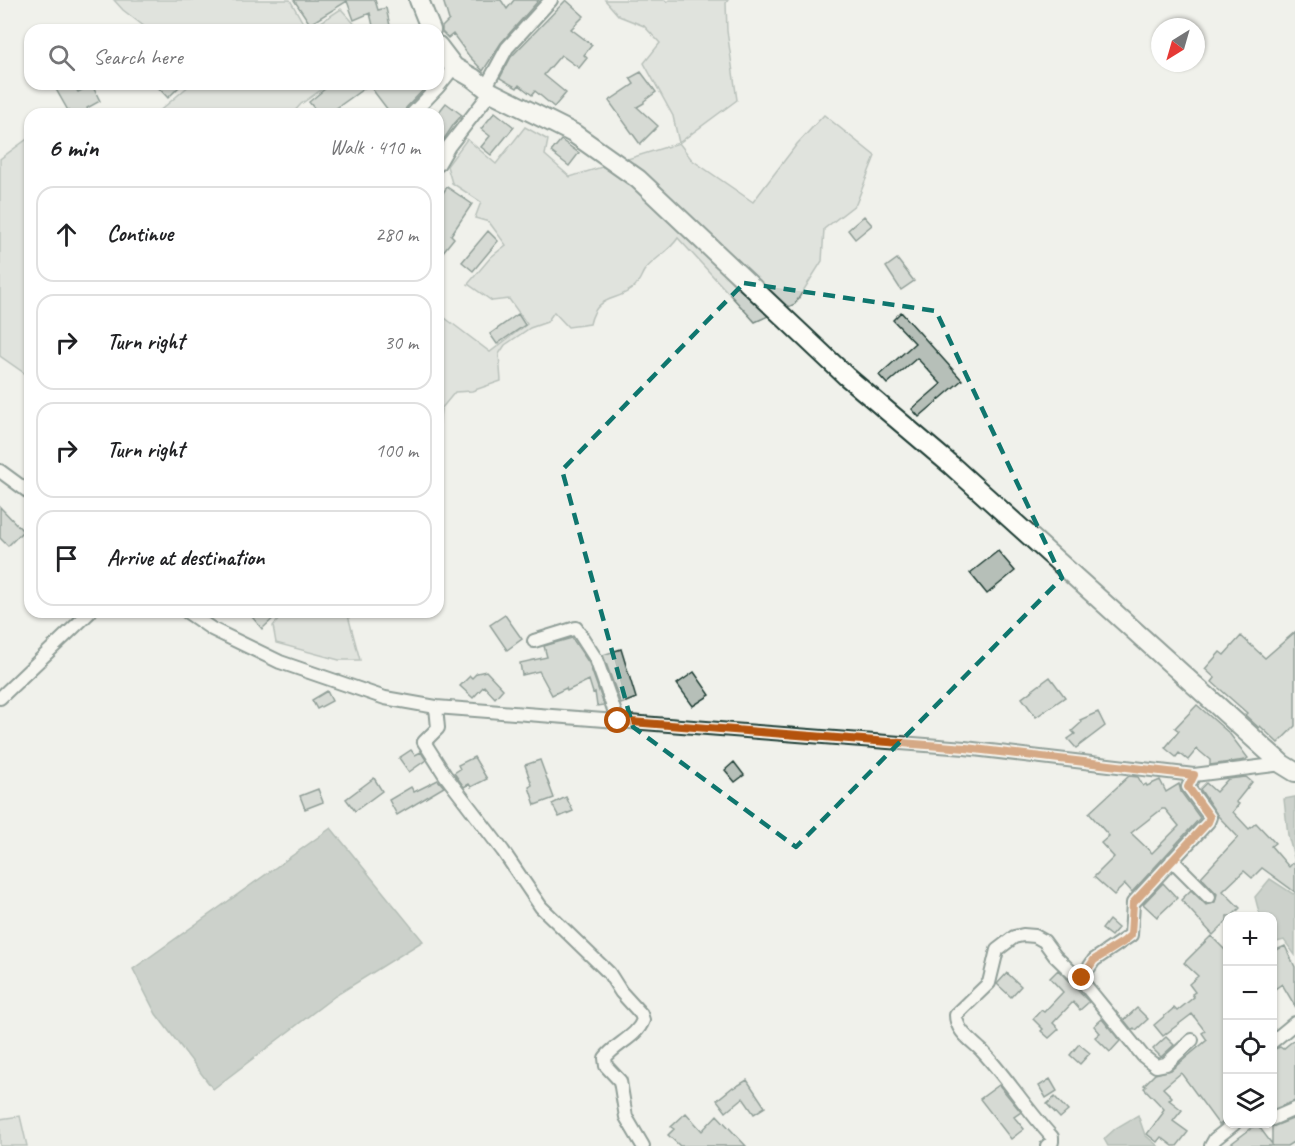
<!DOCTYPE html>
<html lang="en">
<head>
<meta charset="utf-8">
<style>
	body { margin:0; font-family:Caveat,sans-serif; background:#f6f6f6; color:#202124 }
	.controls { position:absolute; right:18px; bottom:18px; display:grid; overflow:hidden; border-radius:12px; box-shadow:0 2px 4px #0004 }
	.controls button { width:54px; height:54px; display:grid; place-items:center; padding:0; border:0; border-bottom:2px solid #e0e0e0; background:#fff; color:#202124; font:30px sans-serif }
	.compass { position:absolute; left:1151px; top:18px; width:54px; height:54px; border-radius:50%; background:#fff; box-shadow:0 2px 4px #0004; rotate:217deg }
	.stop { position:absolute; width:18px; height:18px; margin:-14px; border:4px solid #b45309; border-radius:50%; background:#fff }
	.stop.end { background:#b45309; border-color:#fff; box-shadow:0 2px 6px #0008 }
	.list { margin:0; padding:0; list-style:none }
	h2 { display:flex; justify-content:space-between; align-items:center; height:78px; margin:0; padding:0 24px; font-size:26px }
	h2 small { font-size:20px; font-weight:400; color:#757577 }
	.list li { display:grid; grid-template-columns:39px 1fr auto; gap:18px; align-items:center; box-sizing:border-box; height:96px; margin:0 12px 12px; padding:0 12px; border:2px solid #e0e0e0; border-radius:18px }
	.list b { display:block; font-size:22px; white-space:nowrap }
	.list em { font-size:20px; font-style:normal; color:#757577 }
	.icon { flex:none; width:33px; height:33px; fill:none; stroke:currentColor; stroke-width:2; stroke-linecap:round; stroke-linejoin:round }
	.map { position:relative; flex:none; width:1295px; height:1146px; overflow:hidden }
	.search { position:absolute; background:#fff; box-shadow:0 2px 4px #0004; left:24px; top:24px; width:420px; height:66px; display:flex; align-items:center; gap:15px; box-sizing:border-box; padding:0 21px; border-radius:18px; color:#757577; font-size:22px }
	.panel { position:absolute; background:#fff; box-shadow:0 2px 4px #0004; left:24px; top:108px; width:420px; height:510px; border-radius:18px }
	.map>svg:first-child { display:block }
</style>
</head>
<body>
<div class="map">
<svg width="1295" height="1146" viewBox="0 0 1295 1146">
	<rect width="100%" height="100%" fill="#f0f1eb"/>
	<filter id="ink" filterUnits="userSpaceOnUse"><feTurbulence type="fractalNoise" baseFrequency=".0167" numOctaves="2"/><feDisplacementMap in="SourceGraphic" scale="12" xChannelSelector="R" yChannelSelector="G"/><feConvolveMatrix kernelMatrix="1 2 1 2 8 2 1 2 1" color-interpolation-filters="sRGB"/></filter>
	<g filter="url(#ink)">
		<path fill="#cdd3cd" stroke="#768880" stroke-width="1.5" d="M 114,0 L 290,0 L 307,30 L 149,30 L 123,10 Z
			M 605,0 L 665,0 L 667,2 L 669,0 L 728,0 L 726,3 L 727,31 L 737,100 L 679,143 L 692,160 L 753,202 L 797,144 L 824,115 L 875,156 L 856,204 L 824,229 L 822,261 L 795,304 L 755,322 L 678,238 C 669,252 654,258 644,271 C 641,276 639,283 634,287 C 617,303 597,293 590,324 L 568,327 L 554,312 L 547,322 L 530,328 L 505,345 L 499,354 L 501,381 L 472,391 L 455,392 L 441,409 L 438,437 L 438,328 L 445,318 L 490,352 L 527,324 L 509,299 L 492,301 L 468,284 L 491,257 L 506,245 L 489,222 L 475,218 L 481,202 L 452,183 L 447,166 L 467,139 L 496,164 L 525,127 L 548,140 L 545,155 L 570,177 L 679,143 L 673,116 L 644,63 L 660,43 L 644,26 L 619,16 Z
			M 341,9 L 360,30 L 309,30 Z
			M 191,84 L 323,84 L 325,87 L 301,104 L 292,114 L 156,114 Z
			M 30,137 L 30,377 L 0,356 L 0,159 Z
			M 285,612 L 347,612 L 360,660 L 339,660 L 276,643 L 273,626 Z
			M 20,1116 L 27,1146 L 0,1146 L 0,1119 Z"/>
		<path fill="#9faca4" stroke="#6c8077" stroke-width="1.5" d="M 1295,797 L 1295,861 L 1288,835 L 1284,799 Z
			M 331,828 L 423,941 L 335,996 L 213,1089 L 156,1014 L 133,969 Z
			M 1270,879 L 1293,894 L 1295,893 L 1295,955 L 1284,940 L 1273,943 L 1272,916 L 1260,916 L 1255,897 Z
			M 1138,1115 L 1145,1135 L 1158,1146 L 1108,1146 L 1104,1139 L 1116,1128 Z"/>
		<path fill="#b6bfb8" stroke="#1f3d34" stroke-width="1.5" fill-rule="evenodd" d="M 294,0 L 375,0 L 378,10 L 386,8 L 391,30 L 374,30 L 370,13 L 354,20 L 347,1 L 310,24 Z
			M 443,0 L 501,0 L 507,9 L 514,0 L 539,0 L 501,43 L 483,71 L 469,56 L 453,34 L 448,38 L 442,32 L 442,27 L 449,20 Z
			M 566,0 L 584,16 L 571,29 L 592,45 L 584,55 L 587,58 L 579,68 L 561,55 L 544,75 L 566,93 L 554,107 L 535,91 L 532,95 L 519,85 L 517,88 L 500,78 L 511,57 Z
			M 641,72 L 656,92 L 644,101 L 644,103 L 637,107 L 658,126 L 640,144 L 609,101 L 634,84 L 630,78 Z
			M 53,84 L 73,84 L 78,92 L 92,85 L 100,101 L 87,108 L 90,114 L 70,114 Z
			M 155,84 L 182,84 L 168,98 Z
			M 331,84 L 429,84 L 406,108 L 404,114 L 391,114 L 369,85 L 328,114 L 319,114 L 309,102 Z
			M 446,103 L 462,115 L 454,124 L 438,148 L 438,113 Z
			M 495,112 L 514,127 L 491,155 L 481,147 L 490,136 L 481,129 Z
			M 561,140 L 579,153 L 569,166 L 551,152 Z
			M 447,187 L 472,204 L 451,235 L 454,238 L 438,258 L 438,200 Z
			M 864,216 L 872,225 L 855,239 L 848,230 Z
			M 488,231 L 498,241 L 473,271 L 462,262 Z
			M 897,259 L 914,281 L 901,290 L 886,267 Z
			M 901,312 L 962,380 L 919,417 L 912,409 L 941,384 L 917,358 L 887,384 L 879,375 L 915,343 L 893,320 Z
			M 518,314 L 525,325 L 497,344 L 490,334 Z
			M 0,507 L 23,531 L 8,546 L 0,538 Z
			M 998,551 L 1015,571 L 987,594 L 970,573 Z
			M 248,612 L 280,612 L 262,629 Z
			M 505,615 L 522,639 L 507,650 L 490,625 Z
			M 1295,632 L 1295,726 L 1278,743 L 1260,726 L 1259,728 L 1245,715 L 1247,713 L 1212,682 L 1215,678 L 1205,669 L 1220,652 L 1224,655 L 1241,636 L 1265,658 Z
			M 572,638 L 589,663 L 604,705 L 597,706 L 595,692 L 593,693 L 589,680 L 567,691 L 566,688 L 552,695 L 539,671 L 522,675 L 520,663 L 547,657 L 544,646 Z
			M 621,649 L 636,698 L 621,704 L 603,655 Z
			M 486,671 L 503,689 L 495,698 L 484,686 L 473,698 L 460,686 L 470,676 L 472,678 L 477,673 Z
			M 694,672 L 710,695 L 693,706 L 677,684 Z
			M 1050,677 L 1065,697 L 1036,717 L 1022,698 Z
			M 327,691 L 332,701 L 317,709 L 312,700 Z
			M 1197,705 L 1229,733 L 1248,758 L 1245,760 L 1210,765 L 1210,760 L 1197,749 L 1188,760 L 1179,753 L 1176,757 L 1165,748 L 1179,731 L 1175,728 Z
			M 1098,712 L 1105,726 L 1076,748 L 1068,739 L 1075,734 L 1072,731 L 1082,722 L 1080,720 Z
			M 411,750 L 415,755 L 421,752 L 426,760 L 409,772 L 399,758 Z
			M 474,757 L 487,779 L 471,787 L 469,784 L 464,787 L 454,773 L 460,769 L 458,765 Z
			M 540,760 L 554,798 L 535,805 L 529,787 L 532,785 L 525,765 Z
			M 734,762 L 744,775 L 735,782 L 725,770 Z
			M 1129,776 L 1138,777 L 1143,786 L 1146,784 L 1147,786 L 1160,780 L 1166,792 L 1179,784 L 1181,792 L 1200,818 L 1132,892 L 1125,884 L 1114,895 L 1094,877 L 1114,857 L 1101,843 L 1109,836 L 1089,813 ZM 1162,809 L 1165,809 L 1179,826 L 1152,853 L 1131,833 Z
			M 1246,777 L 1252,782 L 1236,802 L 1239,804 L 1233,812 L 1249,829 L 1256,823 L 1275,843 L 1271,846 L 1289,867 L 1295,861 L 1295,892 L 1262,868 L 1252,878 L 1244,871 L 1223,891 L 1240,908 L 1232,916 L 1227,916 L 1227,921 L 1213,935 L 1181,900 L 1191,890 L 1206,905 L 1215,902 L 1217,894 L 1201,877 L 1238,837 L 1218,816 L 1200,789 L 1206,783 L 1216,792 L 1228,779 Z
			M 374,778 L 382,791 L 355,811 L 346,799 Z
			M 438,780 L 444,787 L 397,815 L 389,800 L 411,787 L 414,792 Z
			M 318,789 L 323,802 L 305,809 L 300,796 Z
			M 566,797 L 573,811 L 559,817 L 552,804 Z
			M 1163,883 L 1177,898 L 1157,917 L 1143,904 Z
			M 1109,920 L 1118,928 L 1111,936 L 1102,929 Z
			M 1211,936 L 1227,952 L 1227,1119 L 1219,1125 L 1181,1073 L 1163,1088 L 1172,1097 L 1169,1100 L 1182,1110 L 1173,1121 L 1188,1132 L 1177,1146 L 1173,1146 L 1161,1137 L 1157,1142 L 1147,1134 L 1163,1113 L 1162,1112 L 1164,1109 L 1144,1088 L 1146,1086 L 1144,1085 L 1155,1074 L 1171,1070 L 1207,1040 L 1202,1033 L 1205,1031 L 1192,1014 L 1163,1036 L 1154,1025 L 1174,1008 L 1177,1011 L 1194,997 L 1192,994 L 1195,992 L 1189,984 L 1198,976 L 1184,963 Z
			M 1285,946 L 1295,967 L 1295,1006 L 1282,984 L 1272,991 L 1272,952 Z
			M 1058,970 L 1089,1002 L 1080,1010 L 1073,1002 L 1053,1023 L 1059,1029 L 1049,1038 L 1041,1031 L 1043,1029 L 1033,1019 L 1041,1010 L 1044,1012 L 1063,992 L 1050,978 Z
			M 1007,973 L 1021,986 L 1011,997 L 997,984 Z
			M 1137,1008 L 1148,1019 L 1136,1030 L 1134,1028 L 1132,1030 L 1124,1020 Z
			M 1102,1019 L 1120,1041 L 1110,1052 L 1095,1037 L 1100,1033 L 1094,1026 Z
			M 1166,1037 L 1174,1045 L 1161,1057 L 1153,1049 Z
			M 1295,1039 L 1295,1101 L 1272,1110 L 1272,1050 L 1280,1047 L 1283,1049 Z
			M 1079,1044 L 1090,1053 L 1080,1064 L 1070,1055 Z
			M 1050,1079 L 1057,1091 L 1046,1098 L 1039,1086 Z
			M 747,1080 L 765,1107 L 754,1114 L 743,1098 L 726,1112 L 717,1100 L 733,1087 L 734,1088 Z
			M 999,1085 L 1021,1112 L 1014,1117 L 1024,1129 L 1011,1139 L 980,1099 Z
			M 1055,1097 L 1068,1111 L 1060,1118 L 1047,1104 Z
			M 686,1113 L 702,1131 L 717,1115 L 746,1146 L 680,1146 L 668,1135 L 674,1129 L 671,1127 Z
			M 1295,1118 L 1295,1141 L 1287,1146 L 1228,1146 L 1257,1124 L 1272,1144 L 1272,1127 Z"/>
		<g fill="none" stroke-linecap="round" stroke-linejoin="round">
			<defs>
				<path id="minor" d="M 412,114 L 438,87 L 454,67
					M 438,165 L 449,146 L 491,92 L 488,83 L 507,48 L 551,0
					M 0,471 L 30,493
					M 187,612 L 212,629 L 280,662 L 385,698 L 436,707 L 965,748 L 1194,775 L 1282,764
					M 534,641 L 576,628 L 596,659 L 618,721
					M 0,698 L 90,612
					M 436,707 L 438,728 L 424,742 L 445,775 L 503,851 L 541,907 L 609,973 L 621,992 L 641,1014 L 643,1020 C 637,1037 615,1044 605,1058 L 606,1066 L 620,1081 L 626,1117 L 643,1146
					M 1172,860 L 1209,897
					M 1192,1040 L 1166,1064 L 1156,1066 L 1143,1056 L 1086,986 L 1082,978 L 1094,960 L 1131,935 L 1133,903 L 1208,822 L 1210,817 L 1188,787 L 1194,775
					M 1272,1042 L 1295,1023
					M 1272,1119 L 1295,1109
					M 1047,1146 L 1052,1142 L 1052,1137 C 1027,1110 1007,1078 982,1051 C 971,1040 956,1031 956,1015 L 989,983 L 997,950 L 1014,937 L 1023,935 L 1035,936 L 1044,941 L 1055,956 L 1086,986
					M 1211,1146 L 1215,1139 L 1234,1124"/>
				<path id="secondary" d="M 419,0 L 431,30
					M 438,46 L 454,67 L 473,78 L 491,92 L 573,133 L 638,179 L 846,376 L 951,465 L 1282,764 L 1295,772"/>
			</defs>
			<use href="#minor" stroke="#1f3d34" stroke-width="16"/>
			<use href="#secondary" stroke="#1f3d34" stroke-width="22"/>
			<use href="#minor" stroke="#fdfcf7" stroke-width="12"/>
			<use href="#secondary" stroke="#fdfcf7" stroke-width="18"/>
		</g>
	</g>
	<g fill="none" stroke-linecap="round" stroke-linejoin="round" filter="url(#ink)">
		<path stroke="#b45309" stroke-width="8" d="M 618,721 L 966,748 L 1194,775 L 1188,787 L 1210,817 L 1208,822 L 1133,903 L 1131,935 L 1123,942 L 1094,960 L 1082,978"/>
	</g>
	<path d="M0 0H1295V1146H0ZM 744,283 L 936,311 L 1062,578 L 796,847 L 633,727 L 562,470 Z" fill="#f0f1eb" fill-opacity=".55" fill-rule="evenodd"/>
	<path fill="none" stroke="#0f766e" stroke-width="4.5" stroke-dasharray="12 8" stroke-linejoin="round" d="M 744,283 L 936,311 L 1062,578 L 796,847 L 633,727 L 562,470 Z"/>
</svg>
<div class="controls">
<button>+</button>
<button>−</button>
<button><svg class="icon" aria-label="locate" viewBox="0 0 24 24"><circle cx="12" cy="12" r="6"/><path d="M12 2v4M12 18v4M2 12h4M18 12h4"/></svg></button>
<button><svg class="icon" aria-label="layers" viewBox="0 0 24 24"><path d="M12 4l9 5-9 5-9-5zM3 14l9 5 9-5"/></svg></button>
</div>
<svg class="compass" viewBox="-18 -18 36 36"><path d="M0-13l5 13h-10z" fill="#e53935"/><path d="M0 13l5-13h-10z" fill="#757577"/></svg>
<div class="stop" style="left:618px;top:721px"></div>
<div class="stop end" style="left:1082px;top:978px"></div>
<div class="search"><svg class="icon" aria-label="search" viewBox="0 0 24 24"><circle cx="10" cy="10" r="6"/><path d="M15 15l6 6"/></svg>Search here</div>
<section class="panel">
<h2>6 min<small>Walk · 410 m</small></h2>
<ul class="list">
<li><svg class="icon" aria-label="ahead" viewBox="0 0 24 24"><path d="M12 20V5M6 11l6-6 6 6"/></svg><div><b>Continue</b></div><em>280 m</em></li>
<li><svg class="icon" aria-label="right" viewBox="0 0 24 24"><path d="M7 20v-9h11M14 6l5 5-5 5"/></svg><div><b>Turn right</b></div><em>30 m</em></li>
<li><svg class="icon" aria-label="right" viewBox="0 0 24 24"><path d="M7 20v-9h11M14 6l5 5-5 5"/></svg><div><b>Turn right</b></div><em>100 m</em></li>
<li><svg class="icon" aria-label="arrive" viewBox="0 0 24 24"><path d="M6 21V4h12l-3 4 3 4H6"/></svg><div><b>Arrive at destination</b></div></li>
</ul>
</section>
</div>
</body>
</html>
